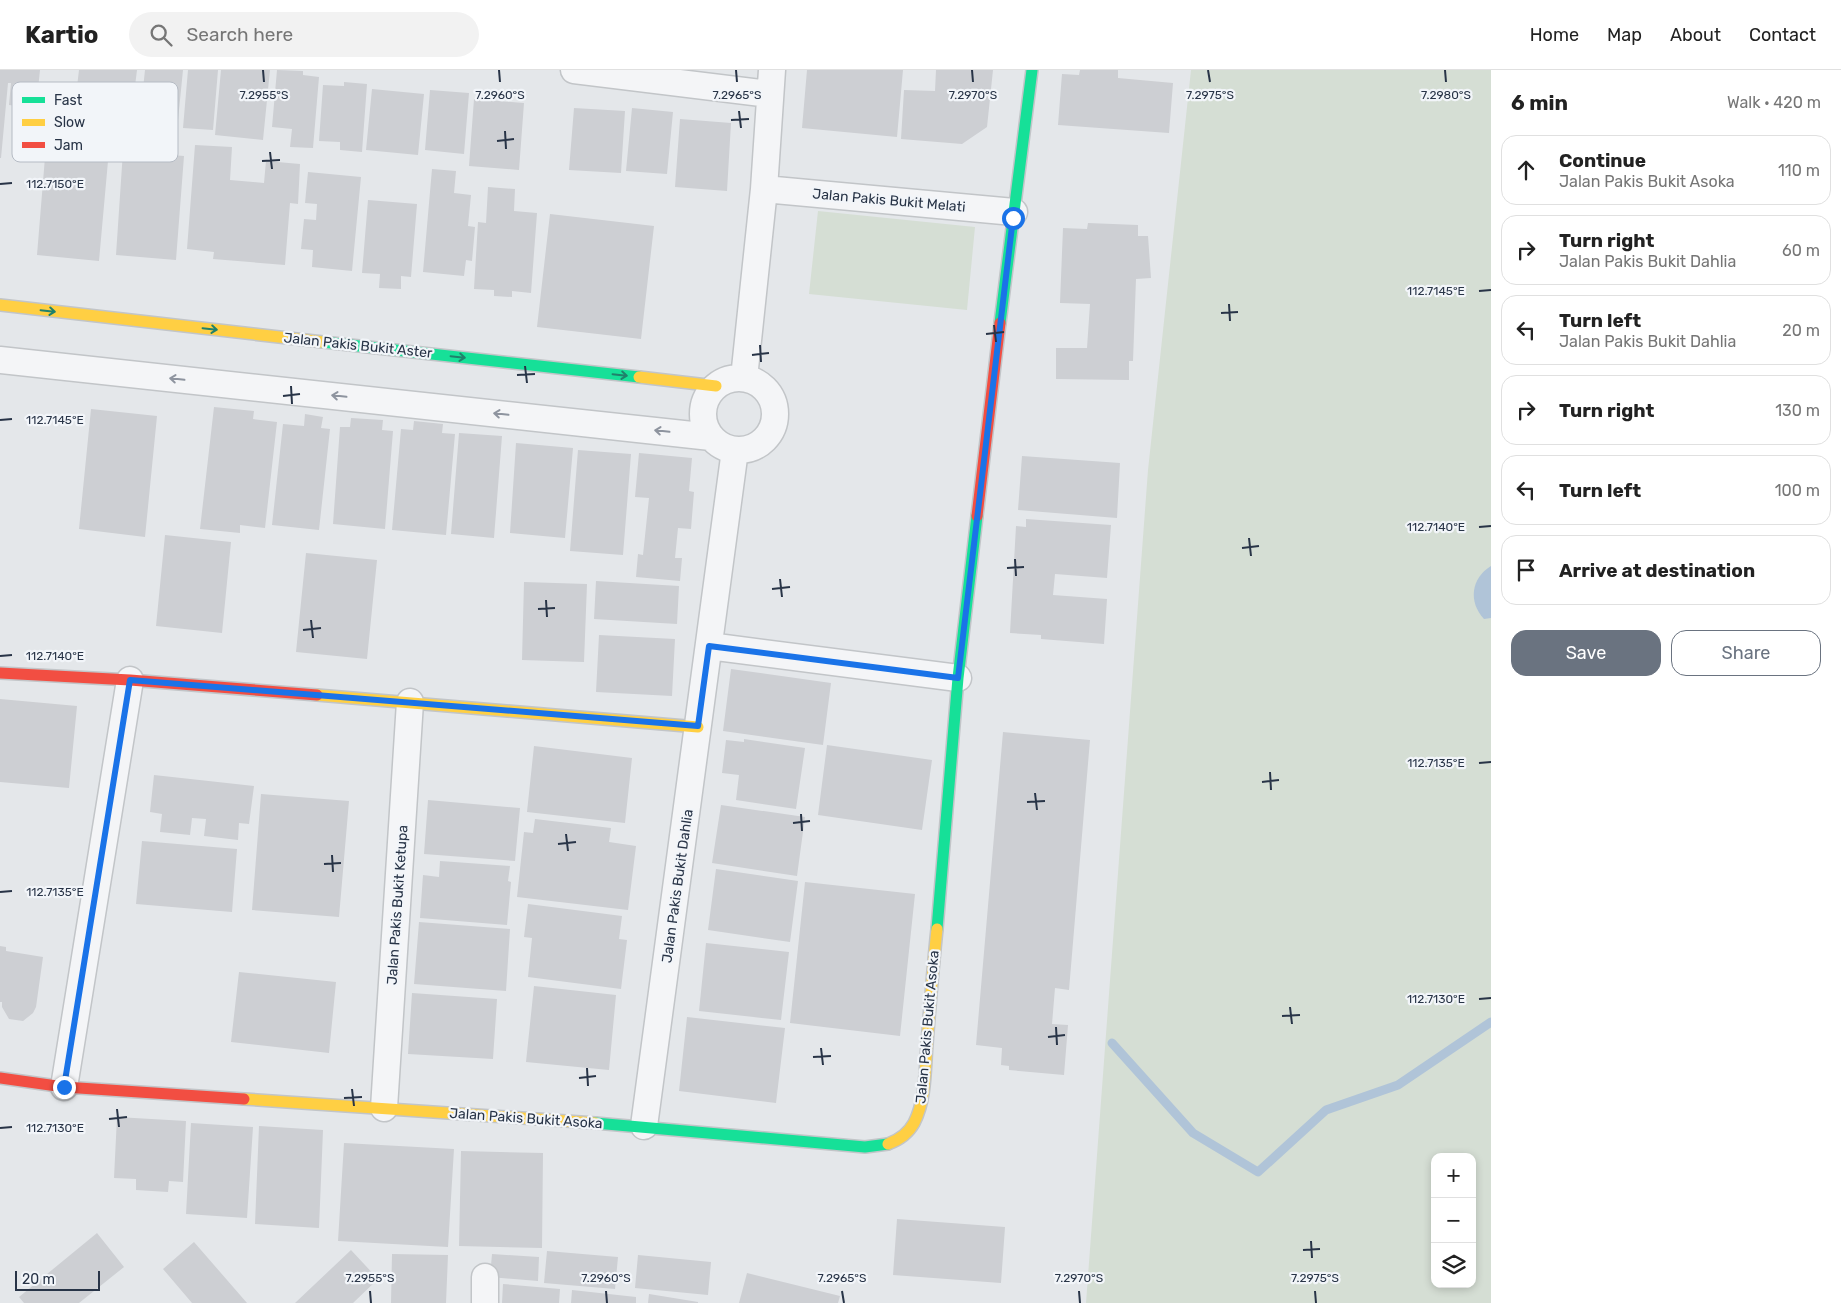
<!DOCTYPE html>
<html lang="en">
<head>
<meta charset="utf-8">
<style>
	body { margin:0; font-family:Rubik,sans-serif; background:#f2f2f2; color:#222 }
	.controls { position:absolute; right:15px; bottom:15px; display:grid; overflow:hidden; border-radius:10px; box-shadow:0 2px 8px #0003 }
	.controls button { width:45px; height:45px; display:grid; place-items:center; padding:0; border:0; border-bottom:1px solid #e0e0e0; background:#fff; color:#222; font:25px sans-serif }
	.scale { position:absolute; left:15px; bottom:12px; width:85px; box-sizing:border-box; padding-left:5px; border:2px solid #283447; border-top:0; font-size:14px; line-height:18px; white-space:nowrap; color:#283447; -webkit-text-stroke:4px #f2f5f9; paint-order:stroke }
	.stop { position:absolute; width:15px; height:15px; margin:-11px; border:4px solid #1a73e8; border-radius:50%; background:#fff }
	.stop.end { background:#1a73e8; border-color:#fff; box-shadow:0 1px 5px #0008 }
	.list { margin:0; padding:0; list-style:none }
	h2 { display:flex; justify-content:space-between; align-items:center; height:65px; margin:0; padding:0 20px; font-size:21px }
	h2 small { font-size:16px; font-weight:400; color:#767676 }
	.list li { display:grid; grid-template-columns:32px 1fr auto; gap:15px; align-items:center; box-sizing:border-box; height:70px; margin:0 10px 10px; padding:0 10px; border:1px solid #e0e0e0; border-radius:15px }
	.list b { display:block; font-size:19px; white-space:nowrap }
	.list p { margin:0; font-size:16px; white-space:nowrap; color:#767676 }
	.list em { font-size:16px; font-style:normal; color:#767676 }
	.actions { display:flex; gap:10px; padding:15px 20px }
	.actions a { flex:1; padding:11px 0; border:1px solid #6a7380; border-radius:15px; text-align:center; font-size:18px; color:#6a7380 }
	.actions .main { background:#6a7380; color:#fff }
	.icon { flex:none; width:28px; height:28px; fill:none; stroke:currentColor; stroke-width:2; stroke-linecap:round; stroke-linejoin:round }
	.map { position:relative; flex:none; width:1491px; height:1233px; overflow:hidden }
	header { display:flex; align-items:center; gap:30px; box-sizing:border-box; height:70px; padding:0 25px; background:#fff; border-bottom:1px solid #e0e0e0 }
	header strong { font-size:24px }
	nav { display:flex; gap:28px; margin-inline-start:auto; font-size:18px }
	.search { width:350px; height:45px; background:#f2f2f2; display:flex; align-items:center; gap:12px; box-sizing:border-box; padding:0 18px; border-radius:28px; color:#767676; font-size:19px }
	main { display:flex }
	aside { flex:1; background:#fff }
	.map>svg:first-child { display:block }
</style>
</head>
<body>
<header>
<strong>Kartio</strong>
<div class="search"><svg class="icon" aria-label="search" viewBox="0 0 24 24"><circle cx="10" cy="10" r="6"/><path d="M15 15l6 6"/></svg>Search here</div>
<nav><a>Home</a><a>Map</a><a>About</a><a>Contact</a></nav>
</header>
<main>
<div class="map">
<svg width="1491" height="1233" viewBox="0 0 1491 1233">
	<rect width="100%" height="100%" fill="#e4e7ea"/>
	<path fill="#d5ded4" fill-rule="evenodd" d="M 1191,0 L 1491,0 L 1491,1233 L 1086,1233 L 1148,400 ZM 1435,1087 L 1472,1087 L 1472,1214 L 1435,1214 Z
		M 818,141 L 975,157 L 967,240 L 809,224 Z"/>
	<path fill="#b0c4d8" d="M 1491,496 L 1491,548 L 1484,549 C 1468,532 1471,508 1491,496 Z"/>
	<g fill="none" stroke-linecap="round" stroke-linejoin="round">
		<path stroke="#b0c4d8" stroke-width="9" d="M 1112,973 L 1193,1063 L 1258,1102 L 1326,1040 L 1398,1015 L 1491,952"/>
	</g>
	<path fill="#cdcfd3" d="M 0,0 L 40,0 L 36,38 L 9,35 L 11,13 L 8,13 L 1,88 L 0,88 Z
		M 79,0 L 137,0 L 133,32 L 76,25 Z
		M 145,0 L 183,0 L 177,60 L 139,56 Z
		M 188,0 L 218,0 L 213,60 L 183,58 Z
		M 221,0 L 270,0 L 263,70 L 215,65 Z
		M 277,0 L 303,1 L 303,5 L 319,7 L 313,78 L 290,77 L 292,59 L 272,57 Z
		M 807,0 L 903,0 L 897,67 L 802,58 Z
		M 936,0 L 993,0 L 987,57 L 962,74 L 901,69 L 904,20 L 935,21 Z
		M 1080,0 L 1118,0 L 1118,8 L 1173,13 L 1169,63 L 1058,55 L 1062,4 L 1079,5 Z
		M 344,12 L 367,14 L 362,82 L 340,80 L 340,72 L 319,71 L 323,15 L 344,16 Z
		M 372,19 L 424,24 L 418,85 L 366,80 Z
		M 430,20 L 469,23 L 464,84 L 425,80 Z
		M 474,29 L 524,33 L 519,100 L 469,96 Z
		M 574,38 L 625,41 L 621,103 L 569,100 Z
		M 632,38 L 673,42 L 667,104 L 626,101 Z
		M 680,49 L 731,53 L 727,121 L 675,117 Z
		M 46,75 L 109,80 L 99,191 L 37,185 Z
		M 195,75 L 232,77 L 230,110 L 264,113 L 266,91 L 300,94 L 298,134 L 290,133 L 285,195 L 213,189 L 214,182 L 187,179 Z
		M 123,81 L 184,86 L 176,190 L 116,185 Z
		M 432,99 L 456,101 L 454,123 L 471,125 L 468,156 L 475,157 L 472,191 L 466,190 L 464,206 L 423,202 Z
		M 308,102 L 361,107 L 352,201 L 312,197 L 313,180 L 301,179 L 304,149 L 316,150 L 317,134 L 305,133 Z
		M 488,117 L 515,119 L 514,141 L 537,143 L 531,223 L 512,221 L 512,227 L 494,226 L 494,220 L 474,219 L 478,152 L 486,153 Z
		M 368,130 L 417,134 L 411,207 L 401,206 L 401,219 L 379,218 L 380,204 L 362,203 Z
		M 550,144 L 654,156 L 641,269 L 537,257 Z
		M 1088,153 L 1138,155 L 1138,166 L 1148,166 L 1151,208 L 1136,209 L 1133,291 L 1129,291 L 1129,310 L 1056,309 L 1056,278 L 1087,278 L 1090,234 L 1060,233 L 1063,158 L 1087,159 Z
		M 214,337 L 254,341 L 253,349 L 277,352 L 265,458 L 240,455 L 240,463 L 200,459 Z
		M 91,339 L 157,346 L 145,467 L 79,459 Z
		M 305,344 L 323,347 L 321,358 L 330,359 L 319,460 L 272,455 L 283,354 L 304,356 Z
		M 351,348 L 383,350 L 382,360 L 393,361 L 385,459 L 333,454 L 340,357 L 350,357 Z
		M 414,351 L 443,354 L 442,363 L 455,364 L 446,465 L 392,460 L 401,359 L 413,360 Z
		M 459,363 L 502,366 L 494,468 L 451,464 Z
		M 516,373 L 573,378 L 565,468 L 510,463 Z
		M 578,380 L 631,384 L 623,485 L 570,481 Z
		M 639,383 L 692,388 L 689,421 L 694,422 L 691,459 L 678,458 L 675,488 L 682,488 L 680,511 L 636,507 L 638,484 L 643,485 L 649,428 L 635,427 Z
		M 1022,386 L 1120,393 L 1117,448 L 1018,440 Z
		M 1026,449 L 1111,455 L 1107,508 L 1055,504 L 1053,525 L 1107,529 L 1104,574 L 1041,569 L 1041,565 L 1010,563 L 1016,456 L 1026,457 Z
		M 165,465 L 231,472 L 222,563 L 156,556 Z
		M 306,483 L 377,490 L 367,589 L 296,582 Z
		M 596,511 L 679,516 L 677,554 L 594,549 Z
		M 524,512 L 587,514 L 584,592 L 522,590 Z
		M 599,565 L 675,569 L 672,626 L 596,622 Z
		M 731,599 L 831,613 L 823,675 L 723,661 Z
		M 0,629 L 77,636 L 69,718 L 0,712 Z
		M 1003,662 L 1090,670 L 1069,920 L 1055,918 L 1052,954 L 1068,955 L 1064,1005 L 1009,1000 L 1009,996 L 1001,995 L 1002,978 L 976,975 Z
		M 744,669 L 805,678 L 796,739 L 736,730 L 739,705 L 722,703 L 726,670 L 744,672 Z
		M 827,675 L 932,690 L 922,760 L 818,745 Z
		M 534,676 L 632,688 L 625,753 L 527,742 Z
		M 154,705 L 254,716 L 249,754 L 239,753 L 238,770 L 204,766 L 206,749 L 192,748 L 190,765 L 160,762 L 162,744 L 150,742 Z
		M 261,724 L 349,731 L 339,847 L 252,840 Z
		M 428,730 L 520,738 L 515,791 L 424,784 Z
		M 721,735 L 805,747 L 797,806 L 712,793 Z
		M 535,749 L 611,758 L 609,772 L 636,776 L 628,840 L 517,827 L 524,762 L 533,763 Z
		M 142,771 L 237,779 L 232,842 L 136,834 Z
		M 440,791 L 510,796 L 508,811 L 511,812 L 507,855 L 420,848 L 423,805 L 439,807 Z
		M 716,799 L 798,811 L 790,872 L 708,860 Z
		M 805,812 L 915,824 L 900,966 L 790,953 Z
		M 528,834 L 622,846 L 619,869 L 627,870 L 621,919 L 528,907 L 532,868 L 524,867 Z
		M 419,852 L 510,859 L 506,921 L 414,914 Z
		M 706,873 L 789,882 L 781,950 L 699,941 Z
		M 0,876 L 6,877 L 6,881 L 43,887 L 36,937 L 33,943 L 23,951 L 9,949 L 2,937 L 2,932 L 0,932 Z
		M 239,902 L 336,912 L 329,983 L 231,972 Z
		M 534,916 L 616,925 L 609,1000 L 526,992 Z
		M 412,923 L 497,929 L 493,989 L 408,984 Z
		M 687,947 L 785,958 L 776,1033 L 679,1021 Z
		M 117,1047 L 186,1051 L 183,1112 L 169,1111 L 168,1122 L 136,1120 L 136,1109 L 114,1108 Z
		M 191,1053 L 253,1057 L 247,1148 L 186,1144 Z
		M 259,1056 L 323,1060 L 319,1158 L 255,1154 Z
		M 344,1073 L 454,1079 L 448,1177 L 338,1171 Z
		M 461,1081 L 543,1083 L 542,1178 L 459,1176 Z
		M 897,1149 L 1005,1157 L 1001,1213 L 893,1205 Z
		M 97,1163 L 124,1197 L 79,1233 L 24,1233 L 19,1227 Z
		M 194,1172 L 247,1233 L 192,1233 L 163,1199 Z
		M 351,1180 L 378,1209 L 353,1233 L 295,1233 Z
		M 547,1181 L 618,1187 L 615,1219 L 544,1213 Z
		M 392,1184 L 448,1185 L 446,1233 L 391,1233 Z
		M 492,1184 L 539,1187 L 538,1211 L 490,1207 Z
		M 638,1185 L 711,1192 L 708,1225 L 635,1218 Z
		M 747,1203 L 840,1226 L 838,1233 L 739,1233 Z
		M 503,1214 L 560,1219 L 559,1233 L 502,1233 Z
		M 572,1220 L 636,1227 L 636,1233 L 571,1233 Z
		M 649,1224 L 698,1232 L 698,1233 L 648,1233 Z"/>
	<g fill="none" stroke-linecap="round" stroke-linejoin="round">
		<defs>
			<path id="street" d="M 574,0 L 769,24
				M 764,119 L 1014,142
				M 0,290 L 711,367
				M 744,308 L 764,119 L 772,0
				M703 344a36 36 0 1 1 72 0a36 36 0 1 1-72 0Z
				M 709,576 L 958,608
				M 64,1017 L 130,610
				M 384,1038 L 410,632
				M 644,1056 L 735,380
				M 485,1207 L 485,1233"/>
			<path id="fast" d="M 1000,253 L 1032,0
				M 323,272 L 639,307
				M 937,859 L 958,608 L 977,446
				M 595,1053 L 865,1077 L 888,1074"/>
			<path id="slow" d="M 0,235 L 323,272
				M 639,307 L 716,316
				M 317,625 L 698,657
				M 244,1029 L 595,1053
				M 888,1074 C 899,1070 908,1064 914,1053 C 926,1030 925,999 927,974 C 930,935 933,897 937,859"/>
			<path id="jam" d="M 977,446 L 1000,253
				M 0,603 L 130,610 L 317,625
				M 0,1008 L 64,1017 L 244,1029"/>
		</defs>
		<use href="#street" stroke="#c2c5c8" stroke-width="29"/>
		<use href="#fast" stroke="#c2c5c8" stroke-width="14"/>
		<use href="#slow" stroke="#c2c5c8" stroke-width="14"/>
		<use href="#jam" stroke="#c2c5c8" stroke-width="14"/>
		<use href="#street" stroke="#f4f5f7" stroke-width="26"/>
		<use href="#fast" stroke="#16e098" stroke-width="11"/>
		<use href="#slow" stroke="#ffcf43" stroke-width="11"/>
		<use href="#jam" stroke="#f24e42" stroke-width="11"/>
	</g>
	<defs><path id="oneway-shaft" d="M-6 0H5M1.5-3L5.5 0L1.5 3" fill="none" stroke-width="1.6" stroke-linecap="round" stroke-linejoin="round" transform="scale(1.25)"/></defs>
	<g stroke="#20816b">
		<use href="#oneway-shaft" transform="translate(48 241) rotate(6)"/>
		<use href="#oneway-shaft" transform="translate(210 259) rotate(6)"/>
		<use href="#oneway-shaft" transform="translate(458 287) rotate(6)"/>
		<use href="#oneway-shaft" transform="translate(620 305) rotate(6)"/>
	</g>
	<g stroke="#8e949f">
		<use href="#oneway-shaft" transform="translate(177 309) rotate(-174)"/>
		<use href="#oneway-shaft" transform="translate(339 326) rotate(-174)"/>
		<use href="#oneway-shaft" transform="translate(501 344) rotate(-174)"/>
		<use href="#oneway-shaft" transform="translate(662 361) rotate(-174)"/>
	</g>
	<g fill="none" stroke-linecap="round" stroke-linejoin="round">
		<path stroke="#1a73e8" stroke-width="6" d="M 64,1017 L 130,610 L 698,656 L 709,576 L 958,608 L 1013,148"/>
	</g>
	<path fill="none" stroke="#283447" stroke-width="2" d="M 263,0 L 264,12M 499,0 L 500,12M 736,0 L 737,12M 972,0 L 973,12M 1208,0 L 1210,12M 1445,0 L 1446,12M 739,41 L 741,58M 731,50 L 749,49M 505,61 L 506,79M 497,71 L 514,69M 270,82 L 272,99M 262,91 L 280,90M 0,114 L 12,113M 1479,221 L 1491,220M 1229,234 L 1230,251M 1221,243 L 1238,242M 994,255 L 996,272M 986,264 L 1004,262M 760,275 L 761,292M 752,285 L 769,283M 525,296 L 527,313M 517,305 L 535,304M 291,316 L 292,334M 283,326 L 300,324M 0,350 L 12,349M 1479,457 L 1491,456M 1249,468 L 1251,486M 1242,478 L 1259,476M 1015,489 L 1016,506M 1007,498 L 1024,497M 780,509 L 782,527M 772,519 L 790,517M 546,530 L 547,547M 538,539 L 555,538M 311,550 L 313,568M 303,560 L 321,558M 0,586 L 12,585M 1479,693 L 1491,692M 1270,702 L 1271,720M 1262,712 L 1279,710M 1035,723 L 1037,740M 1027,732 L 1045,731M 801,744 L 802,761M 793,753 L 810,751M 566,764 L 568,781M 558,774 L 576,772M 332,785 L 333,802M 324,794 L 341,793M 0,822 L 12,821M 1479,929 L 1491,928M 1290,937 L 1292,954M 1282,946 L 1300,945M 1056,957 L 1057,975M 1048,967 L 1065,965M 821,978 L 823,995M 813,987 L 831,986M 587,998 L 588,1016M 579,1008 L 596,1006M 352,1019 L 354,1036M 344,1028 L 362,1027M 117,1039 L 119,1057M 109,1049 L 127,1047M 0,1058 L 12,1057M 1311,1171 L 1312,1188M 1303,1180 L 1320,1179M 370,1221 L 371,1233M 606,1221 L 607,1233M 842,1221 L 844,1233M 1079,1221 L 1080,1233M 1315,1221 L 1316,1233"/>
	<g text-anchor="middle" stroke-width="4.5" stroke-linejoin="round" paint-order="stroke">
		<g font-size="14" fill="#283447" stroke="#f2f5f9">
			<text transform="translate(889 130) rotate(5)" y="5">Jalan Pakis Bukit Melati</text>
			<text transform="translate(358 275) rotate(6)" y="5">Jalan Pakis Bukit Aster</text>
			<text transform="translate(677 816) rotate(-82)" y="5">Jalan Pakis Bukit Dahlia</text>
			<text transform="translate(397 835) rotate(-86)" y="5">Jalan Pakis Bukit Ketupa</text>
			<text transform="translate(927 957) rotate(-85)" y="5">Jalan Pakis Bukit Asoka</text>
			<text transform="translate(526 1048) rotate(4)" y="5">Jalan Pakis Bukit Asoka</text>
		</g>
	</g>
	<rect x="12" y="12" width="166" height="80" rx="8" fill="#f2f5f9" stroke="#b5bbc4" stroke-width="1"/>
	<rect x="22" y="27" width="23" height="6" fill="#16e098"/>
	<rect x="22" y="49" width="23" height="7" fill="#ffcf43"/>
	<rect x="22" y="72" width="23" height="6" fill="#f24e42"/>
	<g font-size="14" fill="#283447">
		<text x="54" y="35">Fast</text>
		<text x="54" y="57">Slow</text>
		<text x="54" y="80">Jam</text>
	</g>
	<g font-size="12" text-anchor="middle" fill="#283447" stroke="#f2f5f9" stroke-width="4.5" stroke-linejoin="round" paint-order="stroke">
		<text x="264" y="29">7.2955°S</text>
		<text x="500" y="29">7.2960°S</text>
		<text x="737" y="29">7.2965°S</text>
		<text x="973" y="29">7.2970°S</text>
		<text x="1210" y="29">7.2975°S</text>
		<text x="1446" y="29">7.2980°S</text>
		<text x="55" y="118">112.7150°E</text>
		<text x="1436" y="225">112.7145°E</text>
		<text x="55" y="354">112.7145°E</text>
		<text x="1436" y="461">112.7140°E</text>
		<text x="55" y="590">112.7140°E</text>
		<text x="1436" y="697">112.7135°E</text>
		<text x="55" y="826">112.7135°E</text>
		<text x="1436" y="933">112.7130°E</text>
		<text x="55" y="1062">112.7130°E</text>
		<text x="370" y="1212">7.2955°S</text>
		<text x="606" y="1212">7.2960°S</text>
		<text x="842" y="1212">7.2965°S</text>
		<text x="1079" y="1212">7.2970°S</text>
		<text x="1315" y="1212">7.2975°S</text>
	</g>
</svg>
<div class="controls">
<button>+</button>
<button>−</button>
<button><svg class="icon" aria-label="layers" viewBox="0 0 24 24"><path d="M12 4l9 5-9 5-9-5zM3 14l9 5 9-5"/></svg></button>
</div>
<div class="scale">20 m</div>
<div class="stop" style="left:1013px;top:148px"></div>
<div class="stop end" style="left:64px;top:1017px"></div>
</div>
<aside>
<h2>6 min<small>Walk · 420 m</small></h2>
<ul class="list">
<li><svg class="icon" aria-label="ahead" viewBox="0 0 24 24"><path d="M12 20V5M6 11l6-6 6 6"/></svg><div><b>Continue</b><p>Jalan Pakis Bukit Asoka</p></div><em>110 m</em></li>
<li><svg class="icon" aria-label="right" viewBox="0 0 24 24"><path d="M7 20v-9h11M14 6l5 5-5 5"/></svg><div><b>Turn right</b><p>Jalan Pakis Bukit Dahlia</p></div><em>60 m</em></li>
<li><svg class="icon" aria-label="left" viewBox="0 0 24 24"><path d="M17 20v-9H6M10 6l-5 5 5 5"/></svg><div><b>Turn left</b><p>Jalan Pakis Bukit Dahlia</p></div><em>20 m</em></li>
<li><svg class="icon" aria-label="right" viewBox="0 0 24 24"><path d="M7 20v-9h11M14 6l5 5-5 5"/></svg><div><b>Turn right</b></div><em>130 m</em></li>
<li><svg class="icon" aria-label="left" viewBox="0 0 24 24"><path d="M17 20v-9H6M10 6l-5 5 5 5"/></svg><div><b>Turn left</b></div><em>100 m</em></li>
<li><svg class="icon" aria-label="arrive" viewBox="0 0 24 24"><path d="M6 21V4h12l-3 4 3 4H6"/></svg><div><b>Arrive at destination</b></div></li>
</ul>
<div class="actions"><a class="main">Save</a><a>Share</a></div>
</aside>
</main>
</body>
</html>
